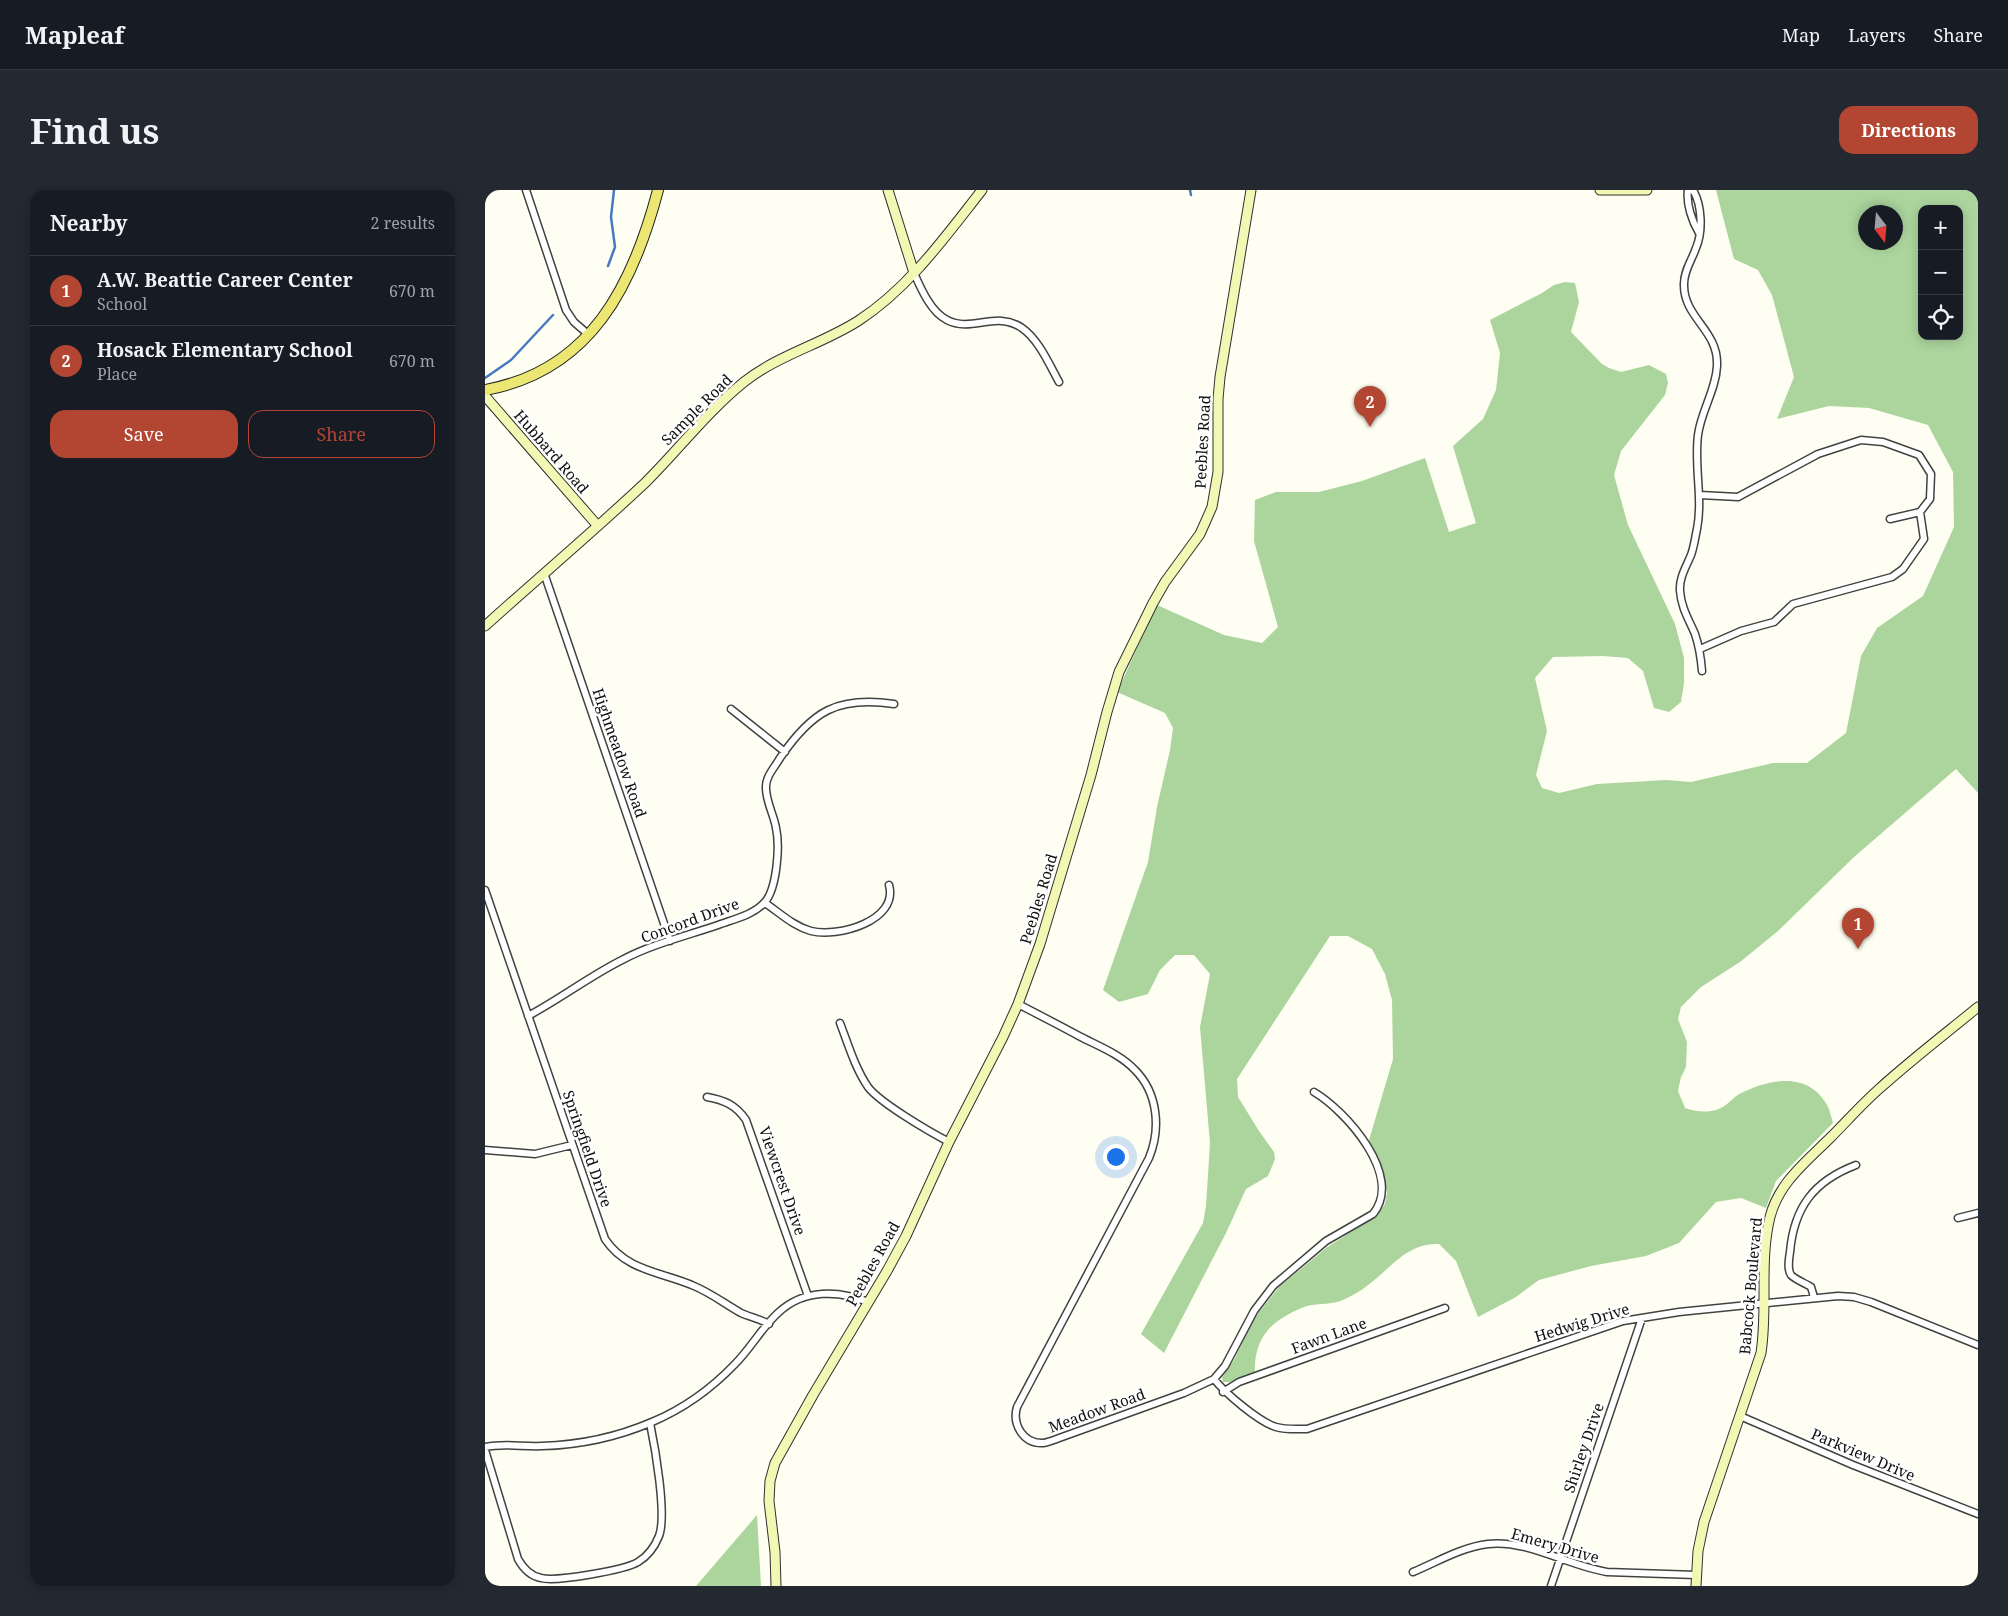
<!DOCTYPE html>
<html lang="en">
<head>
<meta charset="utf-8">
<style>
	body { margin:0; font-family:"Noto Serif",serif; background:#242831; color:#f1f3f6 }
	.controls { position:absolute; right:15px; top:15px; display:grid; overflow:hidden; border-radius:10px; box-shadow:0 2px 12px #0003 }
	.controls button { width:45px; height:45px; display:grid; place-items:center; padding:0; border:0; border-bottom:1px solid #363941; background:#171b24; color:#f1f3f6; font:25px sans-serif }
	.compass { position:absolute; left:1373px; top:15px; width:45px; height:45px; border-radius:50%; background:#171b24; box-shadow:0 2px 12px #0003; rotate:164deg }
	.you { position:absolute; left:630px; top:966px; width:18px; height:18px; margin:-12px; border:4px solid #fff; border-radius:50%; background:#1a73e8; box-shadow:0 0 0 8px #1a73e833 }
	.badge { display:grid; place-items:center; width:32px; height:32px; border-radius:50%; background:#b34633; color:#fff; font-size:16px; font-weight:700 }
	.pin { position:absolute; translate:-50% -41px; filter:drop-shadow(0 1px 2px #0008) }
	.pin::after { content:''; position:absolute; top:26px; width:18px; height:15px; background:inherit; clip-path:polygon(0 0,100% 0,50% 100%) }
	.list { margin:0; padding:0; list-style:none }
	h2 { display:flex; justify-content:space-between; align-items:center; height:65px; margin:0; padding:0 20px; font-size:21px }
	h2 small { font-size:16px; font-weight:400; color:#9ea1a6 }
	.list li { display:grid; grid-template-columns:32px 1fr auto; gap:15px; align-items:center; box-sizing:border-box; height:70px; padding:0 20px; border-top:1px solid #363941 }
	.list b { display:block; font-size:19px; white-space:nowrap }
	.list p { margin:0; font-size:16px; white-space:nowrap; color:#9ea1a6 }
	.list em { font-size:16px; font-style:normal; color:#9ea1a6 }
	.actions { display:flex; gap:10px; padding:15px 20px }
	.actions a { flex:1; padding:11px 0; border:1px solid #b34633; border-radius:15px; text-align:center; font-size:18px; color:#b34633 }
	.actions .main { background:#b34633; color:#fff }
	.icon { flex:none; width:28px; height:28px; fill:none; stroke:currentColor; stroke-width:2; stroke-linecap:round; stroke-linejoin:round }
	.map { position:relative; flex:none; width:1493px; height:1396px; overflow:hidden; border-radius:15px }
	header { display:flex; align-items:center; gap:30px; box-sizing:border-box; height:70px; padding:0 25px; background:#171b24; border-bottom:1px solid #363941 }
	header strong { font-size:24px }
	nav { display:flex; gap:28px; margin-inline-start:auto; font-size:18px }
	.intro { display:flex; align-items:center; justify-content:space-between; box-sizing:border-box; height:120px; padding:0 30px }
	h1 { margin:0; font-size:35px }
	.button { padding:12px 22px; border-radius:15px; background:#b34633; color:#fff; font-size:18px; font-weight:700 }
	main { display:flex; gap:30px; padding:0 30px }
	aside { flex:1; background:#171b24; border-radius:15px; box-shadow:0 2px 12px #0003 }
	.map>svg:first-child { display:block }
</style>
</head>
<body>
<header>
<strong>Mapleaf</strong>
<nav><a>Map</a><a>Layers</a><a>Share</a></nav>
</header>
<div class="intro"><h1>Find us</h1><a class="button">Directions</a></div>
<main>
<aside>
<h2>Nearby<small>2 results</small></h2>
<ul class="list">
<li><span class="badge">1</span><div><b>A.W. Beattie Career Center</b><p>School</p></div><em>670 m</em></li>
<li><span class="badge">2</span><div><b>Hosack Elementary School</b><p>Place</p></div><em>670 m</em></li>
</ul>
<div class="actions"><a class="main">Save</a><a>Share</a></div>
</aside>
<div class="map">
<svg width="1493" height="1396" viewBox="0 0 1493 1396">
	<rect width="100%" height="100%" fill="#fefef2"/>
	<path fill="#acd59e" fill-rule="evenodd" d="M 1231,0 L 1493,0 L 1493,603 L 1471,579 L 1369,667 L 1293,741 L 1255,772 L 1216,797 L 1196,817 L 1193,829 L 1202,852 L 1201,877 L 1196,887 L 1193,901 L 1200,918 C 1211,922 1222,923 1234,919 C 1242,916 1248,907 1256,903 C 1285,889 1323,881 1342,915 C 1345,920 1346,927 1348,933 L 1291,991 L 1281,1018 L 1256,1008 L 1231,1012 L 1194,1053 L 1161,1066 L 1106,1076 L 1054,1090 L 1031,1107 L 993,1127 L 971,1071 L 954,1054 C 923,1052 906,1078 883,1095 C 876,1101 868,1105 860,1109 C 849,1115 834,1113 822,1116 C 810,1120 791,1130 783,1140 C 773,1151 769,1168 770,1183 L 745,1192 L 738,1192 L 737,1187 L 749,1170 L 768,1130 L 794,1097 L 841,1058 L 892,1025 L 900,1014 L 902,1003 L 898,981 L 884,950 L 908,869 L 907,810 L 900,784 L 887,759 L 863,746 L 845,746 L 752,889 L 753,907 L 774,941 L 789,962 L 790,969 L 783,986 L 761,999 L 741,1043 L 679,1163 L 656,1144 L 718,1033 L 721,1016 L 725,953 L 715,837 L 725,784 L 709,765 L 690,765 L 675,780 L 663,804 L 634,812 L 618,800 L 663,672 L 672,617 L 685,560 L 688,538 L 680,523 L 632,502 L 672,415 L 739,445 L 777,453 L 793,437 L 769,351 L 770,310 L 791,302 L 834,302 L 877,291 L 940,268 L 964,342 L 991,333 L 968,256 L 998,229 L 1011,200 L 1015,163 L 1005,130 L 1057,103 L 1069,95 L 1080,92 L 1090,93 L 1094,112 L 1086,142 L 1117,174 L 1124,178 L 1136,182 L 1164,175 L 1181,184 L 1183,193 L 1180,205 L 1136,261 L 1129,285 L 1143,335 L 1190,434 L 1199,468 L 1199,493 L 1196,512 L 1184,522 L 1169,518 L 1158,481 L 1143,468 L 1118,466 L 1068,467 L 1050,488 L 1062,541 L 1051,585 L 1057,598 L 1074,603 L 1112,594 L 1181,590 L 1206,592 L 1288,573 L 1322,573 L 1361,543 L 1376,466 L 1392,438 L 1438,406 L 1469,337 L 1468,282 L 1443,235 L 1384,218 L 1344,216 L 1292,229 L 1309,187 L 1287,105 L 1273,80 L 1249,69 ZM 1437,19 L 1474,19 L 1474,146 L 1437,146 ZM 1380,22 L 1410,22 L 1410,52 L 1380,52 Z
		M 272,1325 L 276,1396 L 211,1396 Z"/>
	<g fill="none" stroke-linecap="round" stroke-linejoin="round">
		<path stroke="#4879c1" stroke-width="2.5" d="M 705,0 L 706,5
			M 123,76 L 130,57 L 126,27 L 129,0
			M 0,188 L 26,170 L 68,125"/>
		<defs>
			<path id="street" d="M 41,0 L 81,120 L 89,132 L 104,145
				M 1203,0 C 1201,14 1207,31 1214,43
				M 1208,0 C 1217,15 1218,42 1211,58 C 1207,70 1199,80 1199,94 C 1198,128 1234,140 1232,176 C 1231,200 1216,221 1213,245 C 1209,277 1218,308 1212,339 C 1210,348 1209,357 1206,365 C 1201,377 1194,388 1195,401 C 1196,417 1204,430 1210,444 C 1214,456 1216,468 1217,481
				M 429,83 C 436,99 446,122 462,130 C 487,143 511,120 537,138 C 554,150 564,174 574,192
				M 1215,305 L 1253,307 L 1333,264 L 1376,250 L 1398,252 L 1434,265 L 1446,284 L 1445,309 L 1435,322 L 1405,329
				M 59,383 L 185,751
				M 1215,459 L 1256,441 L 1289,432 L 1308,414 L 1407,387 L 1418,379 L 1439,349 L 1435,322
				M 246,519 L 300,562
				M 0,700 L 120,1049 C 141,1081 177,1082 209,1096 C 226,1103 240,1114 256,1123 C 265,1127 275,1129 284,1134
				M 280,713 C 295,723 308,736 326,741 C 352,748 414,731 404,695
				M 533,814 C 554,825 574,835 594,846 C 613,856 635,864 650,880 C 673,903 676,939 664,968 L 532,1217 C 527,1234 538,1254 558,1253 C 565,1252 571,1249 577,1247 L 699,1203 L 729,1189 L 740,1176 L 769,1121 L 788,1096 L 841,1051 L 888,1024 C 919,986 861,921 829,902
				M 43,826 C 75,809 105,786 137,770 C 167,754 201,746 233,735 C 249,729 269,725 280,712 C 292,698 295,656 291,638 C 289,625 281,612 281,598 C 280,587 290,577 295,568 C 327,521 352,506 409,514
				M 355,833 C 363,854 370,878 383,897 C 395,913 445,942 464,952
				M 222,907 C 239,910 251,915 261,930 L 323,1106
				M 0,960 L 50,964 L 87,955
				M 1473,1028 L 1493,1023
				M 1329,1107 L 1326,1097 C 1320,1093 1311,1090 1306,1085 C 1302,1079 1304,1069 1305,1062 C 1309,1017 1329,991 1371,975
				M 729,1189 C 740,1203 774,1232 791,1237 C 801,1240 812,1239 822,1239 L 1138,1131 L 1194,1122 L 1353,1106 L 1369,1107 L 1386,1112 L 1493,1155
				M 738,1202 L 754,1192 L 960,1118
				M 1255,1226 L 1368,1275 L 1493,1324
				M 0,1257 C 19,1253 38,1257 57,1256 C 94,1255 132,1247 167,1232 C 198,1219 227,1198 250,1174 C 266,1158 277,1137 294,1122 C 319,1099 354,1100 383,1112
				M 0,1260 L 33,1369 C 38,1378 45,1386 56,1388 C 71,1392 140,1380 153,1372 C 163,1366 170,1356 174,1346 C 182,1325 170,1257 165,1233
				M 928,1382 C 952,1372 977,1357 1003,1354 C 1041,1349 1084,1376 1122,1382 L 1211,1385
				M 1066,1396 L 1157,1128"/>
			<path id="secondary" d="M 403,0 L 429,83
				M 1115,0 L 1162,0
				M 0,206 L 112,335
				M 0,436 C 53,388 109,341 161,292 C 194,259 223,221 259,192 C 293,165 337,154 373,131 C 424,98 460,47 497,0
				M 291,1396 L 290,1362 L 284,1311 L 285,1291 L 290,1273 L 328,1205 L 402,1081 L 421,1046 L 464,952 L 518,847 L 533,814 L 555,754 L 606,585 L 622,522 L 634,482 L 668,413 L 680,392 L 715,344 L 727,317 L 733,282 L 733,209 L 735,187 L 766,0
				M 1211,1396 L 1213,1361 L 1219,1332 L 1276,1163 C 1283,1118 1274,1071 1285,1027 C 1294,992 1322,971 1346,947 C 1362,931 1377,914 1394,899 C 1426,870 1460,844 1493,817"/>
			<path id="primary" d="M 0,200 C 106,181 148,95 173,0"/>
		</defs>
		<use href="#street" stroke="#424242" stroke-width="9"/>
		<use href="#secondary" stroke="#313131" stroke-width="11"/>
		<use href="#primary" stroke="#202020" stroke-width="12"/>
		<use href="#street" stroke="#fff" stroke-width="6"/>
		<use href="#secondary" stroke="#f2f8b3" stroke-width="9"/>
		<use href="#primary" stroke="#ece773" stroke-width="10"/>
	</g>
	<g text-anchor="middle" stroke-width="5" stroke-linejoin="round" paint-order="stroke">
		<g font-size="15" fill="#0f0f0f" stroke="#fff">
			<text transform="translate(212 220) rotate(-45)" y="5">Sample Road</text>
			<text transform="translate(718 252) rotate(-87)" y="5">Peebles Road</text>
			<text transform="translate(66 262) rotate(49)" y="5">Hubbard Road</text>
			<text transform="translate(134 563) rotate(71)" y="5">Highmeadow Road</text>
			<text transform="translate(554 709) rotate(-73)" y="5">Peebles Road</text>
			<text transform="translate(205 731) rotate(-20)" y="5">Concord Drive</text>
			<text transform="translate(102 959) rotate(71)" y="5">Springfield Drive</text>
			<text transform="translate(297 991) rotate(71)" y="5">Viewcrest Drive</text>
			<text transform="translate(388 1074) rotate(-61)" y="5">Peebles Road</text>
			<text transform="translate(1266 1096) rotate(-85)" y="5">Babcock Boulevard</text>
			<text transform="translate(1097 1133) rotate(-17)" y="5">Hedwig Drive</text>
			<text transform="translate(844 1146) rotate(-20)" y="5">Fawn Lane</text>
			<text transform="translate(612 1221) rotate(-20)" y="5">Meadow Road</text>
			<text transform="translate(1099 1258) rotate(-71)" y="5">Shirley Drive</text>
			<text transform="translate(1378 1265) rotate(23)" y="5">Parkview Drive</text>
			<text transform="translate(1070 1356) rotate(16)" y="5">Emery Drive</text>
		</g>
	</g>
</svg>
<div class="controls">
<button>+</button>
<button>−</button>
<button><svg class="icon" aria-label="locate" viewBox="0 0 24 24"><circle cx="12" cy="12" r="6"/><path d="M12 2v4M12 18v4M2 12h4M18 12h4"/></svg></button>
</div>
<svg class="compass" viewBox="-18 -18 36 36"><path d="M0-13l5 13h-10z" fill="#e53935"/><path d="M0 13l5-13h-10z" fill="#9ea1a6"/></svg>
<div class="you"></div>
<div class="pin badge" style="left:1373px;top:759px">1</div>
<div class="pin badge" style="left:885px;top:237px">2</div>
</div>
</main>
</body>
</html>
